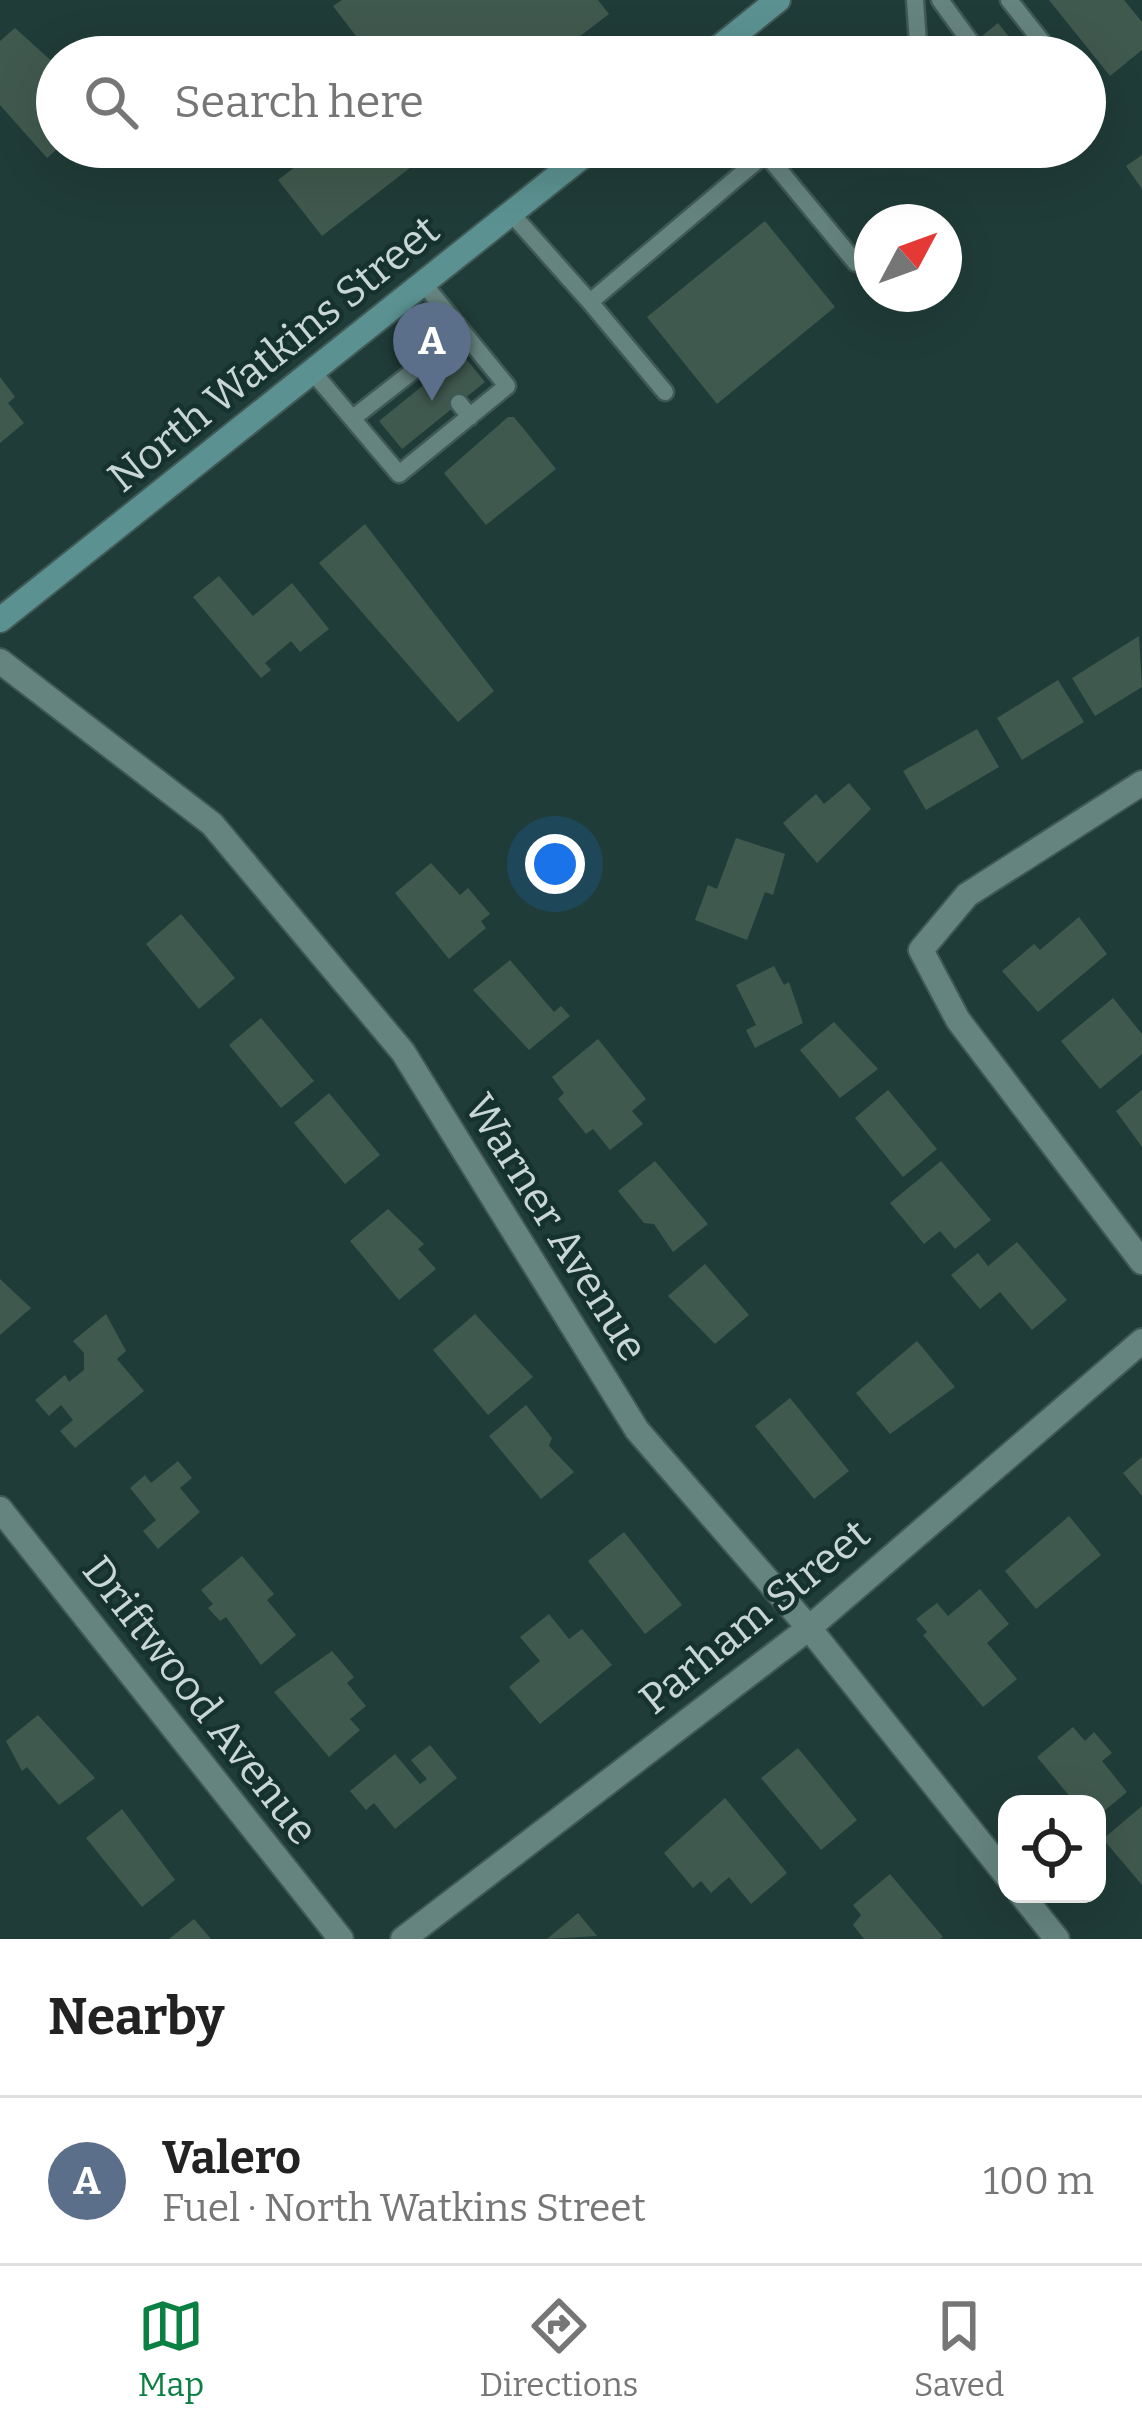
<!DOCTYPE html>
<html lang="en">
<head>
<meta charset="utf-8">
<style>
	body { margin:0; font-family:Bitter,serif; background:#f2f2f2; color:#222 }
	.controls { position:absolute; right:36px; bottom:36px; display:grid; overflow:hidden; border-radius:24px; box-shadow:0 12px 48px #0002 }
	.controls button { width:108px; height:108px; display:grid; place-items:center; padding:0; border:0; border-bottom:3px solid #e0e0e0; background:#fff; color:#222; font:60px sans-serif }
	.compass { position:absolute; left:854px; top:204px; width:108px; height:108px; border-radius:50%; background:#fff; box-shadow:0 12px 48px #0002; rotate:49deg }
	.you { position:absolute; left:555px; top:864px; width:42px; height:42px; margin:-30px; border:9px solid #fff; border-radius:50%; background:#1a73e8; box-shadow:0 0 0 18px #1a73e833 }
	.badge { display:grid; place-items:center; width:78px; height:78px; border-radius:50%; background:#0b8043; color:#fff; font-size:39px; font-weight:700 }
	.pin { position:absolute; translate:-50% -99px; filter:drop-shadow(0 3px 6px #0008) }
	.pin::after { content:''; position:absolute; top:63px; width:42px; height:36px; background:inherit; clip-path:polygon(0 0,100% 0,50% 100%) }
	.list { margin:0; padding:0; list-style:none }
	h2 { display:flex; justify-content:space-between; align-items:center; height:156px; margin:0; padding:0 48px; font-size:51px }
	h2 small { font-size:39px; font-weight:400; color:#767676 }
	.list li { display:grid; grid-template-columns:78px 1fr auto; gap:36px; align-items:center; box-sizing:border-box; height:168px; padding:0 48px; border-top:3px solid #e0e0e0 }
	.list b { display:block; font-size:45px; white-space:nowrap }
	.list p { margin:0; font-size:39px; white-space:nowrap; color:#767676 }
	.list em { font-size:39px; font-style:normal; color:#767676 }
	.icon { flex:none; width:66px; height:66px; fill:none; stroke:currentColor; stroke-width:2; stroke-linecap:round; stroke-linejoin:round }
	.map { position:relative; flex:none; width:1142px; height:1939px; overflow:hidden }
	.search { position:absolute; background:#fff; box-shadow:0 12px 48px #0002; left:36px; right:36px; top:36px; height:132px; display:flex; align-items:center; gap:30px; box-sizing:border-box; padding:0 42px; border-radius:66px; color:#767676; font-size:45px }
	.sheet { height:324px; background:#fff }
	nav { display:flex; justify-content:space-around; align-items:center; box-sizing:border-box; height:168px; border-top:3px solid #e0e0e0; background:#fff; font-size:33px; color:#767676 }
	nav a { display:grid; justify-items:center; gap:6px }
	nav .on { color:#0b8043 }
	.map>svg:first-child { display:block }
</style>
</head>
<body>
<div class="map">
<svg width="1142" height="1939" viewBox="0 0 1142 1939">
	<rect width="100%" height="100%" fill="#203c38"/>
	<path fill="#40594e" d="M 342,0 L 598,0 L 609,14 L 553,57 L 372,57 L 333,6 Z
		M 1049,0 L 1124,0 L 1142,22 L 1142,50 L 1110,76 Z
		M 998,23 L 1025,57 L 956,57 Z
		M 15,28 L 57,66 L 57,149 L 47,158 L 0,105 L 0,41 Z
		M 321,147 L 437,147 L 322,236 L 278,180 Z
		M 1142,155 L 1142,189 L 1126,166 Z
		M 765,221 L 835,307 L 717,404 L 647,317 Z
		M 462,354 L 485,382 L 402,449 L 379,421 Z
		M 0,377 L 15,397 L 8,403 L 24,423 L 0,443 Z
		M 508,417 L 514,417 L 556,469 L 486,525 L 444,473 Z
		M 365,524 L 494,691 L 458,722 L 319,563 Z
		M 219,576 L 253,616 L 292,583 L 329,629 L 300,652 L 291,641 L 265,663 L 271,670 L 261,678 L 193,597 Z
		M 1139,636 L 1142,687 L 1095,716 L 1072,678 Z
		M 1058,680 L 1084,722 L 1022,760 L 997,718 Z
		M 977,729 L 999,767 L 926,810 L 903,771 Z
		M 849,783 L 871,809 L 817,863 L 783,823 L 816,794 L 824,804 Z
		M 736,838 L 785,854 L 773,895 L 765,892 L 747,940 L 695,920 L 708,885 L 717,889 Z
		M 431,863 L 460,895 L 468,888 L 490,914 L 481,921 L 486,928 L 449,959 L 395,893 Z
		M 181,914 L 235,978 L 199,1009 L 146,944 Z
		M 1079,917 L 1107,954 L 1038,1012 L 1002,971 L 1034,944 L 1040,950 Z
		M 510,960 L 554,1012 L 561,1006 L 570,1016 L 529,1050 L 473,990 Z
		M 774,966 L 784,985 L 789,982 L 803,1023 L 755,1048 L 746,1030 L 756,1025 L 736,985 Z
		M 1113,998 L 1142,1034 L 1142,1054 L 1100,1089 L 1061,1041 Z
		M 261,1018 L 314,1081 L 281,1108 L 229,1045 Z
		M 834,1022 L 878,1069 L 840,1098 L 800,1050 Z
		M 598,1039 L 646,1099 L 632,1111 L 643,1124 L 610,1150 L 593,1129 L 586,1134 L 558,1099 L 564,1093 L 552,1077 Z
		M 888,1090 L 937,1149 L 903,1177 L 855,1118 Z
		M 1142,1090 L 1142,1147 L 1116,1111 Z
		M 329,1093 L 380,1155 L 345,1184 L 294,1123 Z
		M 655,1161 L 708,1224 L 673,1252 L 654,1224 L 644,1223 L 618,1191 Z
		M 941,1161 L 991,1220 L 955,1249 L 940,1231 L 924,1244 L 890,1203 Z
		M 388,1209 L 424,1244 L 418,1249 L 436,1269 L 399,1300 L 350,1241 Z
		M 1017,1242 L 1067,1300 L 1032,1330 L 1000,1292 L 980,1309 L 951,1275 L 978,1253 L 988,1266 Z
		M 705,1264 L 749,1315 L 715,1344 L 668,1296 Z
		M 0,1279 L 31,1308 L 0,1335 Z
		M 106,1314 L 126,1351 L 117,1359 L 144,1391 L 75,1448 L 60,1431 L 73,1420 L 61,1405 L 49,1416 L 35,1400 L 65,1375 L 69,1382 L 84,1370 L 84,1353 L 73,1341 Z
		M 475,1314 L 533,1377 L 488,1415 L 433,1350 Z
		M 917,1341 L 955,1387 L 890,1434 L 856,1393 Z
		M 790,1398 L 849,1471 L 814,1499 L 755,1426 Z
		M 526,1405 L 552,1438 L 549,1446 L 574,1472 L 541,1499 L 489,1436 Z
		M 1142,1457 L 1142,1496 L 1123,1473 Z
		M 178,1461 L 192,1478 L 180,1488 L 200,1512 L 158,1549 L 143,1531 L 156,1520 L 130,1488 L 145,1475 L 151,1483 Z
		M 1069,1516 L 1101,1555 L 1036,1609 L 1005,1571 Z
		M 624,1532 L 682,1605 L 645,1634 L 588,1561 Z
		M 242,1556 L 274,1594 L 267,1600 L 296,1635 L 261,1665 L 226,1617 L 220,1621 L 208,1608 L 213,1604 L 201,1590 Z
		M 980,1589 L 1009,1624 L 987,1643 L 1017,1679 L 983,1707 L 923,1635 L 927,1632 L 916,1619 L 937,1603 L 948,1616 Z
		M 549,1614 L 569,1639 L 582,1629 L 612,1665 L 540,1724 L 509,1687 L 540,1661 L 520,1637 Z
		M 332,1651 L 354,1677 L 347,1683 L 366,1706 L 350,1719 L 360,1730 L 329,1757 L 274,1692 Z
		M 38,1715 L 95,1778 L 59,1805 L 27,1767 L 22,1771 L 6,1741 Z
		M 1073,1727 L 1085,1741 L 1094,1732 L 1112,1753 L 1102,1761 L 1127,1792 L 1097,1817 L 1097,1804 L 1076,1804 L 1037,1757 Z
		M 430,1745 L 457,1778 L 395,1829 L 374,1803 L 366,1810 L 350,1791 L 395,1754 L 420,1784 L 427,1779 L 411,1760 Z
		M 798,1748 L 857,1820 L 821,1850 L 761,1778 Z
		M 725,1798 L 787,1873 L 751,1904 L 729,1877 L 711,1893 L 701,1881 L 693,1888 L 664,1853 Z
		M 1142,1806 L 1142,1885 L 1103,1839 Z
		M 122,1809 L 175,1880 L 142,1907 L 86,1838 Z
		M 890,1874 L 943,1937 L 940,1939 L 864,1939 L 853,1925 L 861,1915 L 853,1905 Z
		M 578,1913 L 597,1936 L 547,1939 Z
		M 194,1919 L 211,1939 L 169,1939 Z"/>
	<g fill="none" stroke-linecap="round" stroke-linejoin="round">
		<defs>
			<path id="lane" d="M 915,0 L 919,57
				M 940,0 L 972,44
				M 1009,0 L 1054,57
				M 984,147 L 999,147
				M 761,148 L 856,263
				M 511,213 L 590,302 L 765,154
				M 590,302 L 665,392
				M 312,371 L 399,474 L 507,386 L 423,283
				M 459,403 L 470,417
				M 353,418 L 463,332"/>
			<path id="street" d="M 0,661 L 212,824 L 403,1052 L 637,1430 L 809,1628 L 1007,1876
				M 1142,783 L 967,895 L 921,950 L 958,1020 L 1142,1262
				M 0,1509 L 341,1939
				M 1021,1894 L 1057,1939
				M 403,1939 L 809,1628 L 1142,1341"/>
			<path id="secondary" d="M 707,57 L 778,0
				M 0,620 L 594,147"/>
		</defs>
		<use href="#lane" stroke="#405956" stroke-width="21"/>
		<use href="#street" stroke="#405956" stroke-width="28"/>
		<use href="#secondary" stroke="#405956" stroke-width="28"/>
		<use href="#lane" stroke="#66847f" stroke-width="16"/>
		<use href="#street" stroke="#66847f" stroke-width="24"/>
		<use href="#secondary" stroke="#5b9291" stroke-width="24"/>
	</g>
	<g text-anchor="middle" stroke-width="9" stroke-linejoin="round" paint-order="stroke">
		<g font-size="42" fill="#c8d7d5" stroke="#16322e">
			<text transform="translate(273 353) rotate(-39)" y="15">North Watkins Street</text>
			<text transform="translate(557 1227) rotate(58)" y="15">Warner Avenue</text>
			<text transform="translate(754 1616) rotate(-39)" y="15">Parham Street</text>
			<text transform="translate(201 1700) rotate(52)" y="15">Driftwood Avenue</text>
		</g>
	</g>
</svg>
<div class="controls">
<button><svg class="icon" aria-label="locate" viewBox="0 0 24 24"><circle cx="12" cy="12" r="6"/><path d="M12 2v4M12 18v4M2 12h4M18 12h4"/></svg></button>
</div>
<svg class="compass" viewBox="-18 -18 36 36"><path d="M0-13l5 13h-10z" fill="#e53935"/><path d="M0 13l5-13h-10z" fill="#767676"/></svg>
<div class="you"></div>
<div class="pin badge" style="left:432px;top:401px;background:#5c6f8a">A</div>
<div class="search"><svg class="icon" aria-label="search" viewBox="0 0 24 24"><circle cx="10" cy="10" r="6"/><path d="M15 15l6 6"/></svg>Search here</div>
</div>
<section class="sheet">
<h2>Nearby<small></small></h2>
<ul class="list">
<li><span class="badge" style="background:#5c6f8a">A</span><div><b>Valero</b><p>Fuel · North Watkins Street</p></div><em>100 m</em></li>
</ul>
</section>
<nav>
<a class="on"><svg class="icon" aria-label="map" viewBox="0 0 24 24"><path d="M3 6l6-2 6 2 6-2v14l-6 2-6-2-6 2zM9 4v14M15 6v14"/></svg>Map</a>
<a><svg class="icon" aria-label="directions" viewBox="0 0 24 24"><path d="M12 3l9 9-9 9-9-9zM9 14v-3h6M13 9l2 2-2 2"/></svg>Directions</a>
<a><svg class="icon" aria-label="saved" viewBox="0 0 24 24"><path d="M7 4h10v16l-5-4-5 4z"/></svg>Saved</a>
</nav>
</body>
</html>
